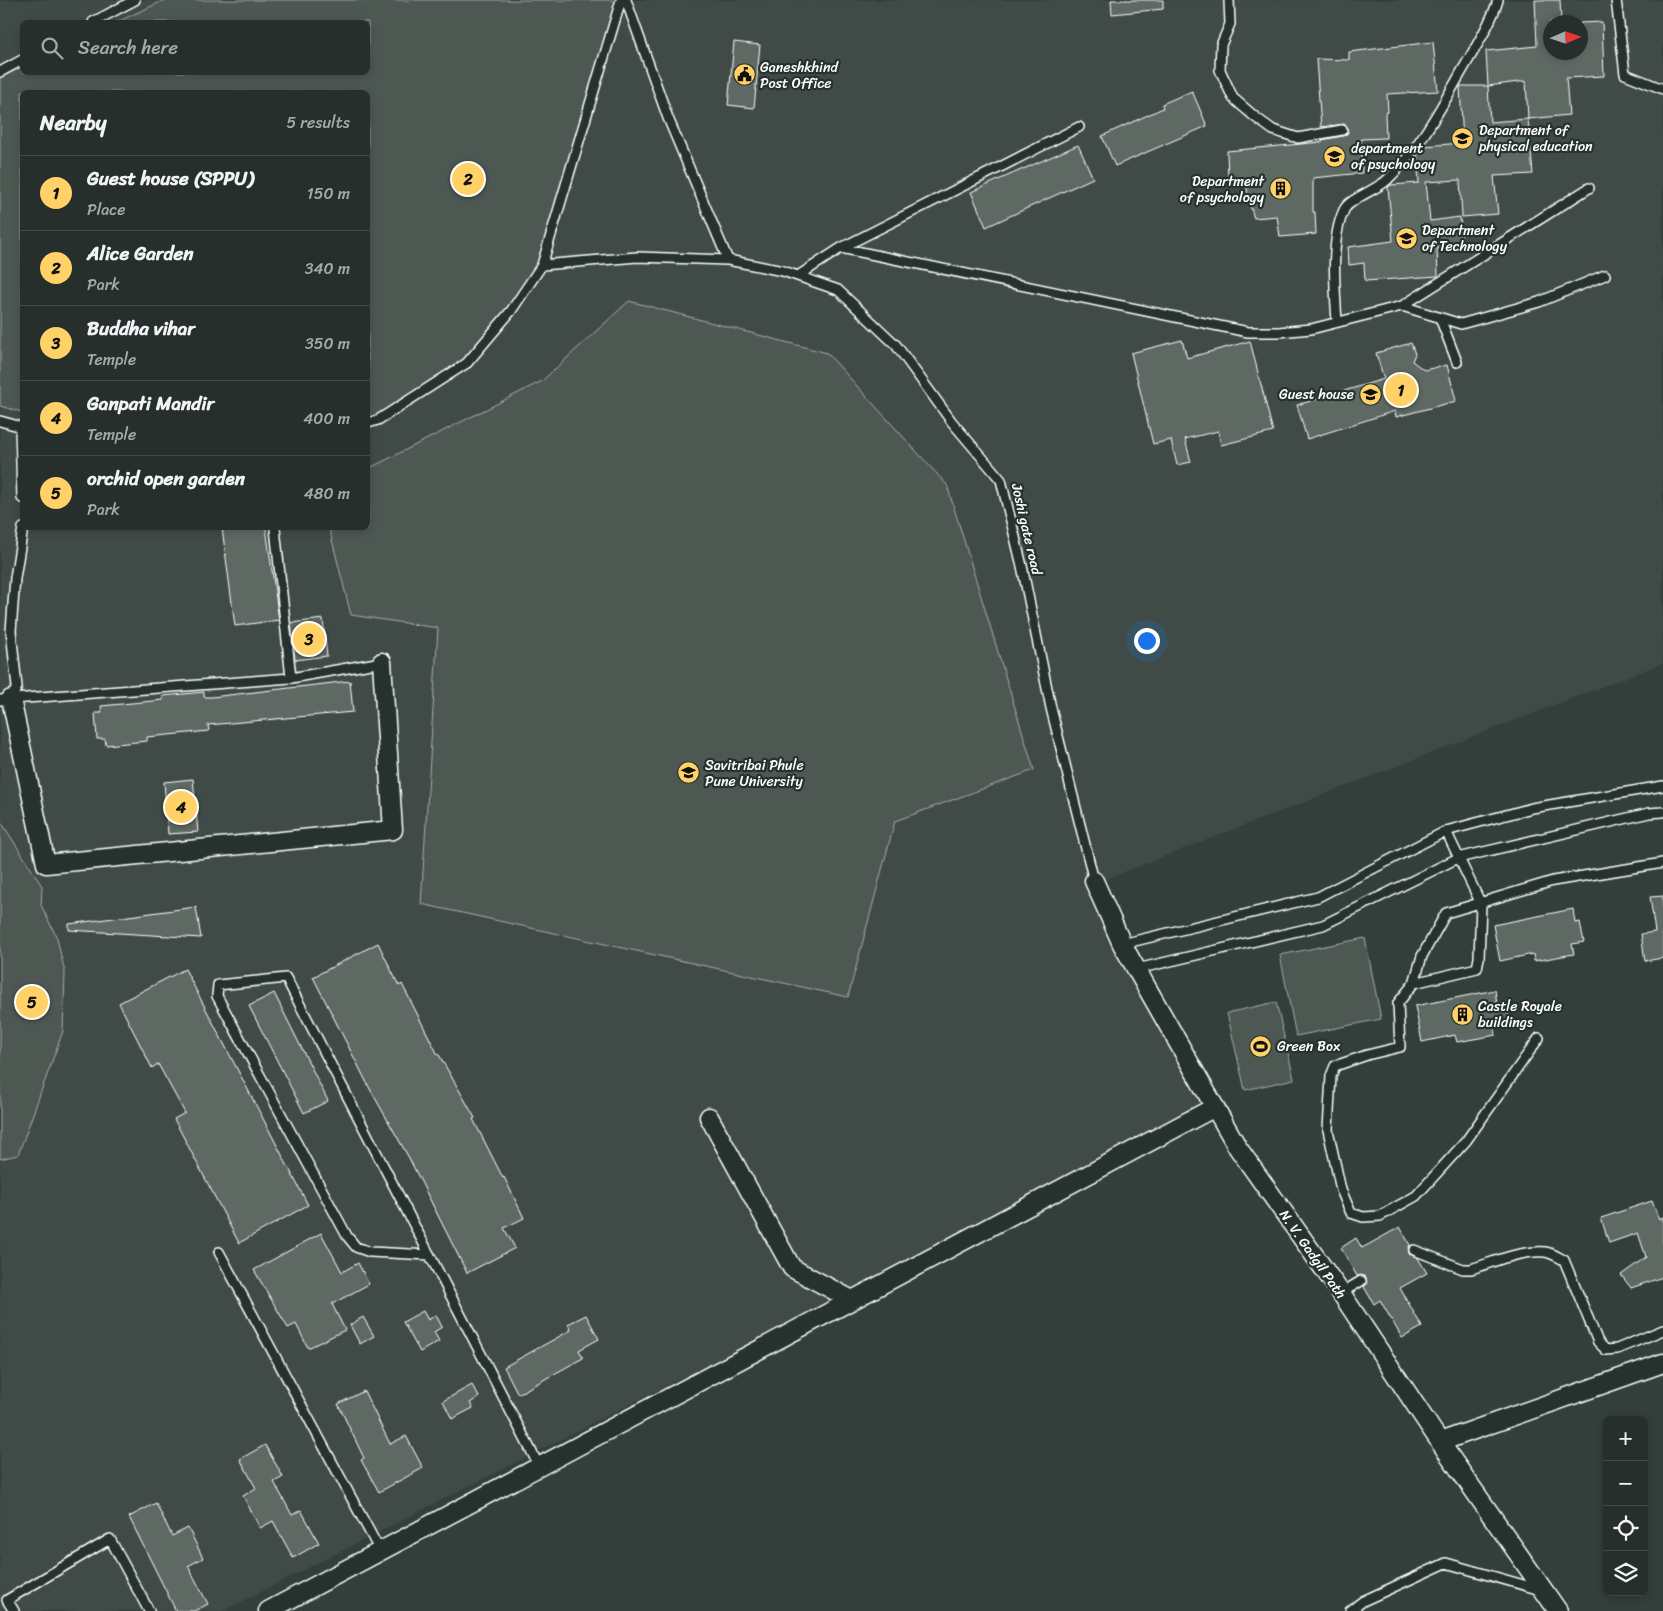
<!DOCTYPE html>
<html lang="en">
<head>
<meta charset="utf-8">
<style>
	body { margin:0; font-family:Sriracha,sans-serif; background:#2e3734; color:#f1f3f6 }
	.controls { position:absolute; right:15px; bottom:15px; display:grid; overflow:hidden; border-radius:8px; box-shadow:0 2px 8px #0003 }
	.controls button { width:45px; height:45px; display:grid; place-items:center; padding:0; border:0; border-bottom:1px solid #424a48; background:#262f2c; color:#f1f3f6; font:25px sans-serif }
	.compass { position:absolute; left:1543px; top:15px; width:45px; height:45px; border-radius:50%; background:#262f2c; box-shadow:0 2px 8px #0003; rotate:87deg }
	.you { position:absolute; left:1146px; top:640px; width:18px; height:18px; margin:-12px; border:4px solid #fff; border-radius:50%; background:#1a73e8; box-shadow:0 0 0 8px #1a73e833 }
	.badge { display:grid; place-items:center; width:32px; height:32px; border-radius:50%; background:#ffd166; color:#111; font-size:16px; font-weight:700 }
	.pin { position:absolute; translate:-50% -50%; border:2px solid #fff; box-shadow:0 1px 5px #0006 }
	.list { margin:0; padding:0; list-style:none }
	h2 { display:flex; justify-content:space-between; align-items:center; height:65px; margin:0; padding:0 20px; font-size:21px }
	h2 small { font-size:16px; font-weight:400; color:#a4a9a9 }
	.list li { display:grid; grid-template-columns:32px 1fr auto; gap:15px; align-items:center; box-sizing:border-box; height:75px; padding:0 20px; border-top:1px solid #424a48 }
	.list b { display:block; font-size:19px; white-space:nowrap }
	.list p { margin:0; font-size:16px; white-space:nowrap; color:#a4a9a9 }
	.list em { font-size:16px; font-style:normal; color:#a4a9a9 }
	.icon { flex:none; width:28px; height:28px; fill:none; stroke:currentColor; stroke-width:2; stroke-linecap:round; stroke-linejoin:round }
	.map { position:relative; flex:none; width:1663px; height:1611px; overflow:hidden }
	.search { position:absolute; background:#262f2c; box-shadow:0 2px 8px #0003; left:20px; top:20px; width:350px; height:55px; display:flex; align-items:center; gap:12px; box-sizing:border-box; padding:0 18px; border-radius:8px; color:#a4a9a9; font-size:19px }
	.panel { position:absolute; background:#262f2c; box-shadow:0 2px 8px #0003; left:20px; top:90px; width:350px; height:440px; border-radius:8px }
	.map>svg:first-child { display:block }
</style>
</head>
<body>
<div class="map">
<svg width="1663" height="1611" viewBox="0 0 1663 1611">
	<rect width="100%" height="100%" fill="#333f3a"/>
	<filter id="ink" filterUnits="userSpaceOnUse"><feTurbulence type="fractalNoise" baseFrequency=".02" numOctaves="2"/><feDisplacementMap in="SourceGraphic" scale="10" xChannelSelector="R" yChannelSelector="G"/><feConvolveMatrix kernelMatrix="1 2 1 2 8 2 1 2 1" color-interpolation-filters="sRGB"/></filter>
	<g filter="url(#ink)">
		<path fill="#404c47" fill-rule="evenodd" d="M 0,0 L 1663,0 L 1663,663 L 1093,884 L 1215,1107 L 223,1611 L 0,1611 ZM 22,22 L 368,22 L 368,72 L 22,72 ZM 1550,22 L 1580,22 L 1580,52 L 1550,52 ZM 22,92 L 368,92 L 368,528 L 22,528 Z"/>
		<path fill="#4d5853" stroke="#a6aca9" d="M 165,0 L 621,0 L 542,265 L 467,363 L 368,422 L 368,92 L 22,92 L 22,412 L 0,406 L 0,78 L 22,67 L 22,72 L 368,72 L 368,22 L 117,22 Z
			M 629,301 L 827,353 L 947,485 L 1034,770 L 895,821 L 848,997 L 421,904 L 438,628 L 351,615 L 329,528 L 368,528 L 368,469 L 542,381 Z
			M 0,820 L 42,886 L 41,905 L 57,938 L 65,973 L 63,1031 L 18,1155 L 0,1159 Z
			M 1365,938 L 1381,1019 L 1296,1036 L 1280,955 Z
			M 1276,1002 L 1294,1079 L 1245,1090 L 1227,1013 Z"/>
		<path fill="#5f6964" stroke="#fff" d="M 1111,0 L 1163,0 L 1163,9 L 1112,14 Z
			M 1535,0 L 1560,0 L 1561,22 L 1550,22 L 1550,52 L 1580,52 L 1580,23 L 1602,22 L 1604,76 L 1566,78 L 1569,115 L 1528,119 L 1526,81 L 1488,86 L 1486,51 L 1537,46 Z
			M 734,42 L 760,45 L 754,108 L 728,105 Z
			M 1433,42 L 1438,91 L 1387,94 L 1388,112 L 1385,113 L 1386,138 L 1361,139 L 1362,173 L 1313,178 L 1313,212 L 1315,212 L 1316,234 L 1280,237 L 1277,216 L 1254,218 L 1248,199 L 1246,178 L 1228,180 L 1227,151 L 1322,142 L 1322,140 L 1343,136 L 1348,133 L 1347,126 L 1344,124 L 1321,127 L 1316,59 L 1349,60 L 1349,52 Z
			M 1460,86 L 1488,86 L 1490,122 L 1528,119 L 1533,174 L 1494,176 L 1498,214 L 1462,217 L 1460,180 L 1426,182 L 1430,221 L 1460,217 L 1462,247 L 1437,248 L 1438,276 L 1365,281 L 1364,263 L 1349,265 L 1348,247 L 1393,241 L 1388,187 L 1391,185 L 1419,183 L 1417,156 L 1424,146 L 1463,143 Z
			M 1192,91 L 1207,126 L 1115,166 L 1102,136 L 1163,108 L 1162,104 Z
			M 1078,145 L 1093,178 L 986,227 L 971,192 Z
			M 1182,340 L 1187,358 L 1250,341 L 1273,432 L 1221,445 L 1218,431 L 1185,439 L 1191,462 L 1177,465 L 1171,440 L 1153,444 L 1131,353 Z
			M 1411,343 L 1415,354 L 1412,361 L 1424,370 L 1447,365 L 1456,401 L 1396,417 L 1395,411 L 1307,439 L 1297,405 L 1384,379 L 1376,353 Z
			M 222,528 L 266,528 L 279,620 L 235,626 Z
			M 323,619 L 327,656 L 295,660 L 291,623 Z
			M 350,681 L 353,712 L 208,725 L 209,731 L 147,737 L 147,741 L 106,745 L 105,739 L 97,739 L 95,713 L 102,713 L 101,706 L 163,700 L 163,696 L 204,692 L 204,697 L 212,697 Z
			M 193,779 L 198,832 L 168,834 L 164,782 Z
			M 1663,896 L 1663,958 L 1645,961 L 1641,934 L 1655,932 L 1650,897 Z
			M 196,907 L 201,938 L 69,930 L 69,924 Z
			M 1573,909 L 1575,923 L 1580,922 L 1584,942 L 1572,944 L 1574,954 L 1534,961 L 1533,954 L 1500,961 L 1493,925 Z
			M 378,943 L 399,986 L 402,984 L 438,1055 L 439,1055 L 475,1118 L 473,1119 L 503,1178 L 504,1177 L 524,1218 L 504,1228 L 515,1248 L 467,1273 L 409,1158 L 370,1089 L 313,977 Z
			M 185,969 L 308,1205 L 239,1243 L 174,1119 L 185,1113 L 158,1064 L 152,1068 L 119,1003 Z
			M 1495,990 L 1497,1004 L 1506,1002 L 1510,1022 L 1494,1025 L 1496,1035 L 1457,1042 L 1455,1035 L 1422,1042 L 1415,1006 Z
			M 274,993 L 328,1101 L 304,1113 L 249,1006 Z
			M 1652,1201 L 1659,1219 L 1663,1217 L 1663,1277 L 1631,1288 L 1621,1275 L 1646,1257 L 1638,1233 L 1609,1243 L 1601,1218 Z
			M 1400,1227 L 1410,1245 L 1408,1248 L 1409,1254 L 1418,1258 L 1427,1273 L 1400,1288 L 1422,1327 L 1402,1338 L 1380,1300 L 1374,1304 L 1364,1287 L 1367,1284 L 1366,1277 L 1361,1275 L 1357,1276 L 1341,1248 L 1356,1238 L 1362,1248 Z
			M 321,1233 L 342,1272 L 358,1263 L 369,1284 L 332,1304 L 345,1330 L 308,1348 L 296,1324 L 288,1328 L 254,1270 Z
			M 423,1311 L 428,1320 L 436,1315 L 442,1327 L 434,1332 L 439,1341 L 420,1352 L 403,1322 Z
			M 586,1315 L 599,1339 L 579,1350 L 583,1358 L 518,1394 L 504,1367 L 571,1330 L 568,1324 Z
			M 363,1317 L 374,1336 L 360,1344 L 350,1325 Z
			M 472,1385 L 479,1397 L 470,1403 L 473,1408 L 452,1419 L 443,1401 Z
			M 364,1391 L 390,1444 L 406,1436 L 423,1468 L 379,1492 L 361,1460 L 364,1458 L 338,1404 Z
			M 265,1445 L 283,1477 L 274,1482 L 292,1515 L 301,1510 L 319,1543 L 293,1558 L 273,1521 L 260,1528 L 243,1496 L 256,1488 L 240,1459 Z
			M 156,1503 L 172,1536 L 188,1528 L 203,1558 L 188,1566 L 208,1604 L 194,1611 L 176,1611 L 129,1517 Z"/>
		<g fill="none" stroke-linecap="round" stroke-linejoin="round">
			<defs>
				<path id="service" d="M 621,0 L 542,265 L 637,257 L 728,260 L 668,118 L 626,0
					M 1229,0 L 1230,24 L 1221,45 L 1220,70 L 1233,98 L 1255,117 L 1273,130 L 1298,138 L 1342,130
					M 1616,0 L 1625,74 L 1663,89
					M 93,22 L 135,0
					M 0,72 L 22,60
					M 841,248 L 1248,332 L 1279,332 L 1311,329 L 1402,306 L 1589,188
					M 728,260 L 783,271 L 838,290 L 896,345 L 952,422 L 1001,480 L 1022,566 L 1051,708 L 1094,881
					M 798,276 L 841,248 L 1079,127
					M 1402,306 L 1461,324 L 1539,302 L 1605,275
					M 1440,318 L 1457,362
					M 1337,322 C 1335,289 1330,240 1344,210 C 1349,199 1378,189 1387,180 C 1419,150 1444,102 1466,64 C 1477,45 1492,21 1498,0
					M 0,421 L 22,427
					M 368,423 L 378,420 L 467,363 L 511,311 L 542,265
					M 20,426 L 22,498
					M 275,528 L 291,678
					M 11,699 L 17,687 L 11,631 L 15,578 L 23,528
					M 0,700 L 291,678 L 382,662
					M 1446,831 L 1481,904 L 1479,958 L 1477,968 L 1414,983 L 1398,1003 L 1400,1047 L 1367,1055 L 1335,1066 L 1331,1076 L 1328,1130 L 1341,1190 L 1351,1213 L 1363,1217 L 1380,1216 L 1416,1196 L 1466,1141 L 1539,1038
					M 1122,944 L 1318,897 L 1446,831 L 1532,808 L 1663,786
					M 1137,969 L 1323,925 L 1458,858 L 1649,813 L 1663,812
					M 1414,983 L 1422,956 L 1446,913 L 1553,881 L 1663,863
					M 1414,1250 L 1463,1269 L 1471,1269 C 1494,1262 1521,1250 1545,1252 C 1552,1253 1558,1257 1564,1260 L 1598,1342 L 1606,1350 L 1617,1349 L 1663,1330
					M 219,1252 L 380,1551
					M 430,1255 L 370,1252 L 356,1247 L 347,1236 L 217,996 L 218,985 L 286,978 L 539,1466
					M 1341,1293 L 1361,1281
					M 14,1611 L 7,1600 L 110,1539 L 149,1611
					M 1350,1611 L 1363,1601 L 1446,1563 L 1541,1590"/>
				<path id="minor" d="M 11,699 L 46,864 L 393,830 L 382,662
					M 1094,881 L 1122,944 L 1238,1148 L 1341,1293 L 1440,1442 L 1558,1611
					M 709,1117 L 792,1268 L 852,1300
					M 1440,1442 L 1663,1363
					M 268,1611 L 1215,1107"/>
			</defs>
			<use href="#service" stroke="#fff" stroke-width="12"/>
			<use href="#minor" stroke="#fff" stroke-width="21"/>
			<use href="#service" stroke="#26332d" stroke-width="9"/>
			<use href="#minor" stroke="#26332d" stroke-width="18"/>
		</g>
	</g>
	<defs>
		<symbol id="civic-disc" viewBox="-11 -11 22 22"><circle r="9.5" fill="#ffd166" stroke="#26332d"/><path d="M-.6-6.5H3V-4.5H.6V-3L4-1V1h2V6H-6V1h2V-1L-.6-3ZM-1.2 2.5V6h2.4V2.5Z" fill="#111"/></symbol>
		<symbol id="university-disc" viewBox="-11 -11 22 22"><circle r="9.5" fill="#ffd166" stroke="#26332d"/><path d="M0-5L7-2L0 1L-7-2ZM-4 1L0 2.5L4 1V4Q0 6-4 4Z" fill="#111"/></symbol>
		<symbol id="building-disc" viewBox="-11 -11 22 22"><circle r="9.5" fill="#ffd166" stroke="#26332d"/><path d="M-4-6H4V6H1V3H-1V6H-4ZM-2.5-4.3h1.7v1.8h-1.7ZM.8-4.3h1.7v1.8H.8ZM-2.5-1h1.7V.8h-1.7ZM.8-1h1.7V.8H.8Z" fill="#111"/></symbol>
		<symbol id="stadium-disc" viewBox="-11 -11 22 22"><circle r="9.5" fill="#ffd166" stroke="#26332d"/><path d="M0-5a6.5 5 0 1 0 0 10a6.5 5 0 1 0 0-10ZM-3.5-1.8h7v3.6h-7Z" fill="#111"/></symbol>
	</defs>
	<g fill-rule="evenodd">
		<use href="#civic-disc" x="732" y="62" width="25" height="25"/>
		<use href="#university-disc" x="1450" y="126" width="25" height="25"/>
		<use href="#university-disc" x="1322" y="144" width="25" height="25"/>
		<use href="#building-disc" x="1268" y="176" width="25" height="25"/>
		<use href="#university-disc" x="1394" y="226" width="25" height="25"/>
		<use href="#university-disc" x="1358" y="382" width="25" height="25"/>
		<use href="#university-disc" x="676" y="760" width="25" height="25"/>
		<use href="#building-disc" x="1450" y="1002" width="25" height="25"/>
		<use href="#stadium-disc" x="1248" y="1034" width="25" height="25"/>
	</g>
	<g text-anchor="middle" stroke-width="4.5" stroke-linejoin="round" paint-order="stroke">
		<g font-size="14" fill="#fff" stroke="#26332d" text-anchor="start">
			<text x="760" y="72">Ganeshkhind<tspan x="760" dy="16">Post Office</tspan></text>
			<text x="1479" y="135">Department of<tspan x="1479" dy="16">physical education</tspan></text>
			<text x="1351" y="153">department<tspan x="1351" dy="16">of psychology</tspan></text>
			<text x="1264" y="186" text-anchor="end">Department<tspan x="1264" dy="16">of psychology</tspan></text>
			<text x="1422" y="235">Department<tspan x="1422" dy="16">of Technology</tspan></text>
			<text x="1354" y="399" text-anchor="end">Guest house</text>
			<text x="705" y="770">Savitribai Phule<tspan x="705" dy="16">Pune University</tspan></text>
			<text x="1478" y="1011">Castle Royale<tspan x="1478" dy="16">buildings</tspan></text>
			<text x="1277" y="1051">Green Box</text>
		</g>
		<g font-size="14" fill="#fff" stroke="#26332d">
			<text transform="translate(1027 529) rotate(77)" y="5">Joshi gate road</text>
			<text transform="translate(1313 1254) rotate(55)" y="5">N. V. Gadgil Path</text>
		</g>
	</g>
</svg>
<div class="controls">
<button>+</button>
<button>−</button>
<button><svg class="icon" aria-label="locate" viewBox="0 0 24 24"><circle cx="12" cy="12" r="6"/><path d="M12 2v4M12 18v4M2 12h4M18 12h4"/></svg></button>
<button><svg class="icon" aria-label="layers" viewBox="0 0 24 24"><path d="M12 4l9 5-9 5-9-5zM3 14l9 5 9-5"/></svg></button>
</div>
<svg class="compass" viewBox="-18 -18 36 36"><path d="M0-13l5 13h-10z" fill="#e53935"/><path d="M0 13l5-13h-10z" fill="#a4a9a9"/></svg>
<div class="you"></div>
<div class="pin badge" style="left:1401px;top:390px">1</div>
<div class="pin badge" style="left:468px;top:179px">2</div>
<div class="pin badge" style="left:309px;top:639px">3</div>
<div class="pin badge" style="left:181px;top:807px">4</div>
<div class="pin badge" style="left:32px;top:1002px">5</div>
<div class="search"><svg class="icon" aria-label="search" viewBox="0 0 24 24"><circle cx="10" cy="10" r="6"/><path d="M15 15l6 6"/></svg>Search here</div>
<section class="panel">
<h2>Nearby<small>5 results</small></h2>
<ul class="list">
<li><span class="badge">1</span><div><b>Guest house (SPPU)</b><p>Place</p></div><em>150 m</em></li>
<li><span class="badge">2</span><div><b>Alice Garden</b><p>Park</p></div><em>340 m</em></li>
<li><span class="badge">3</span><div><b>Buddha vihar</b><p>Temple</p></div><em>350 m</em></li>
<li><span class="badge">4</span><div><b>Ganpati Mandir</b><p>Temple</p></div><em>400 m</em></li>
<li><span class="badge">5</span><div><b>orchid open garden</b><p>Park</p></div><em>480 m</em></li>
</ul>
</section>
</div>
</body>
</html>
